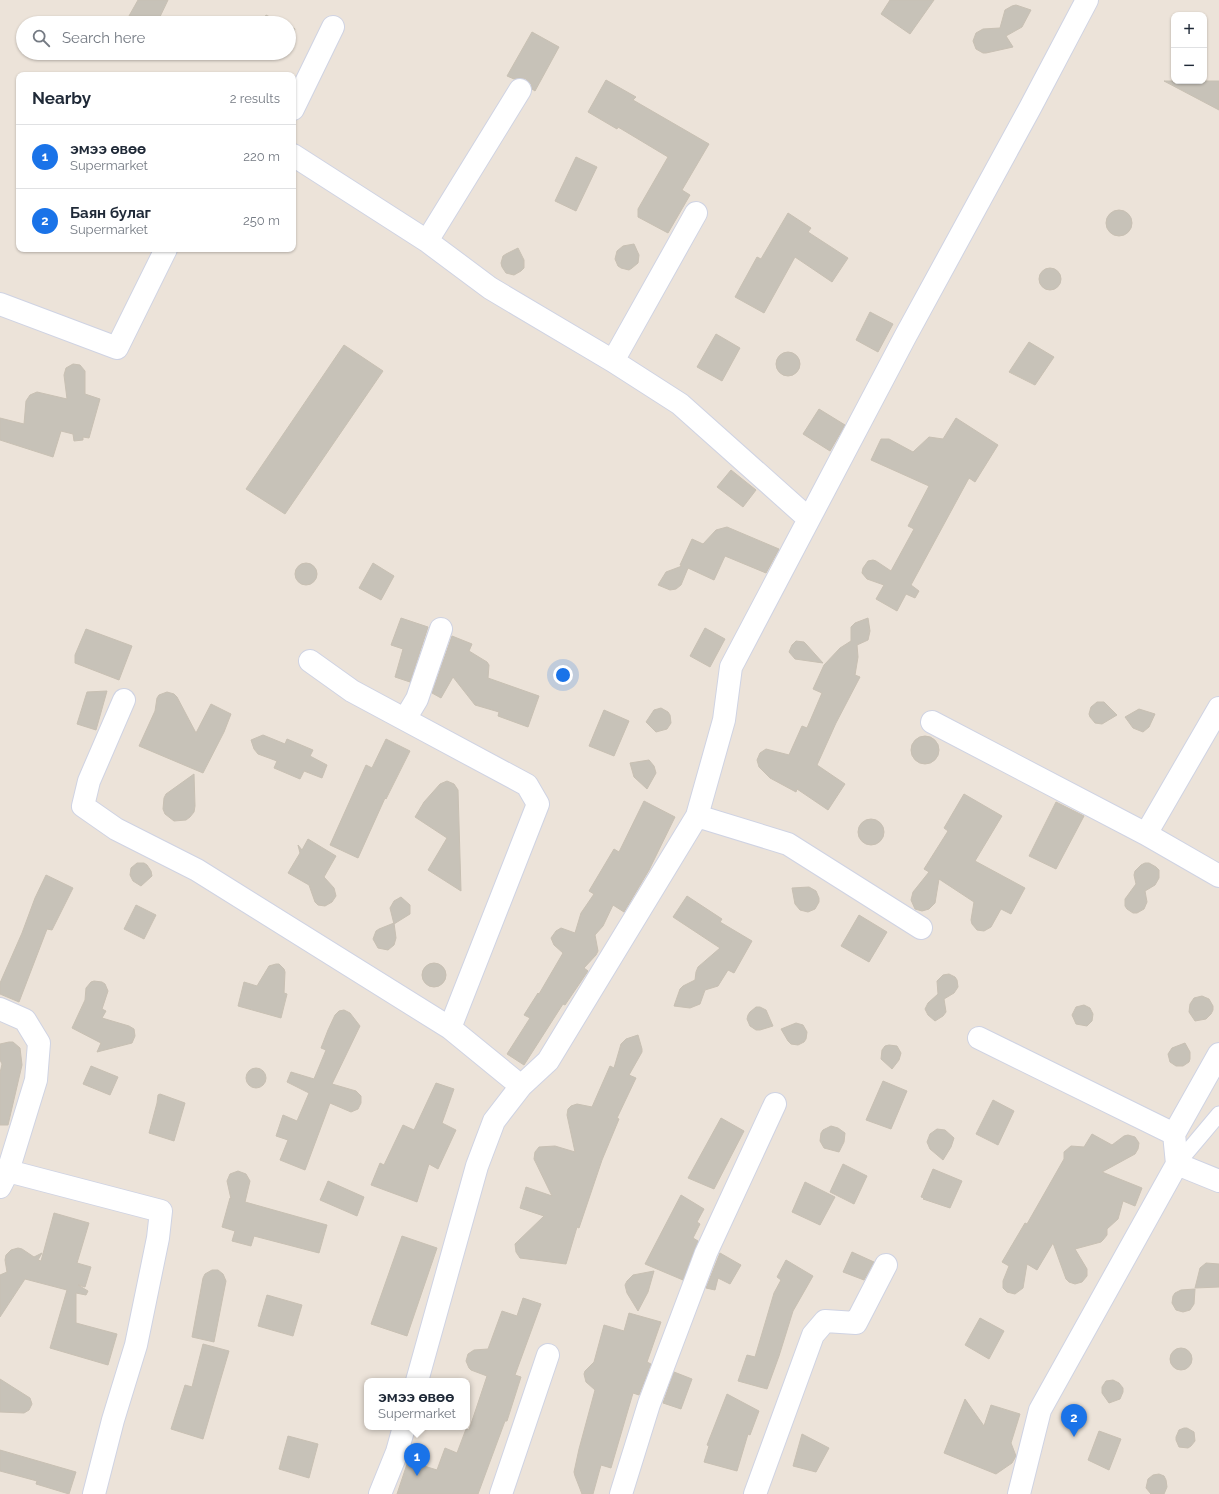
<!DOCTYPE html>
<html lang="en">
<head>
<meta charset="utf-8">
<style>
	body { margin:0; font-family:Raleway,sans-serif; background:#f6f6f7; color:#1f2937 }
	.controls { position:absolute; right:12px; top:12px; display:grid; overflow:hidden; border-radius:8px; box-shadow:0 1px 3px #0004 }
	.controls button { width:36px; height:36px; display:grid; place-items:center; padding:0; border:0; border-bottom:1px solid #e0e1e3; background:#fff; color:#1f2937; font:20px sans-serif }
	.you { position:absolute; left:563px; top:675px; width:14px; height:14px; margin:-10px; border:3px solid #fff; border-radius:50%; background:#1a73e8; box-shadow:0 0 0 6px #1a73e833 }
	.badge { display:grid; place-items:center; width:26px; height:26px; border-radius:50%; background:#1a73e8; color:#fff; font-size:13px; font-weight:700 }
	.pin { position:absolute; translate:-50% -33px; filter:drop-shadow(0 1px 2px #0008) }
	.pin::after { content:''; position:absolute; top:21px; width:14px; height:12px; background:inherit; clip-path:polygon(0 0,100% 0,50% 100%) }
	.popup { position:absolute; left:364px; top:1378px; width:106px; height:52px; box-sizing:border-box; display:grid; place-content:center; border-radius:8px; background:#fff; filter:drop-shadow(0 1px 3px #0005); font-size:13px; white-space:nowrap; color:#747a83 }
	.popup b { font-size:15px; color:#1f2937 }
	.popup::after { content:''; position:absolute; left:50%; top:100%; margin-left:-8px; border:8px solid transparent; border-top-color:#fff }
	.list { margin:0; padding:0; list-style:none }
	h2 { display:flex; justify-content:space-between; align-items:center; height:52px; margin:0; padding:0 16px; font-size:17px }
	h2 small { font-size:13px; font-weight:400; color:#747a83 }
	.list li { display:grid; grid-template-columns:26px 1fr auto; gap:12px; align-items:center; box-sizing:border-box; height:64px; padding:0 16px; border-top:1px solid #e0e1e3 }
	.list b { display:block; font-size:15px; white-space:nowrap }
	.list p { margin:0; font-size:13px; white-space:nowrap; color:#747a83 }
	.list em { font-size:13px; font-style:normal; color:#747a83 }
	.icon { flex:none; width:22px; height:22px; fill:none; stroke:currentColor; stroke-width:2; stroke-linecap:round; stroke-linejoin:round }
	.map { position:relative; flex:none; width:1219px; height:1494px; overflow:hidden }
	.search { position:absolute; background:#fff; box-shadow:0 1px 3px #0004; left:16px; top:16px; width:280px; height:44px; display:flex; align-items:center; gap:10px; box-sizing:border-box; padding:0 14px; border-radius:22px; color:#747a83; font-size:15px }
	.panel { position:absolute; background:#fff; box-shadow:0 1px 3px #0004; left:16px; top:72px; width:280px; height:180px; border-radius:8px }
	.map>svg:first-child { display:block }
</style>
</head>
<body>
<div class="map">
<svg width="1219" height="1494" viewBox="0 0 1219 1494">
	<rect width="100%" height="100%" fill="#ece3d9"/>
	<path fill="#c7c2b8" stroke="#c8c0b3" d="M 138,0 L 168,0 L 157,23 L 125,23 Z
		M 890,0 L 934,0 L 910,34 L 881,14 Z
		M 1016,5 L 1031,10 L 1022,27 L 1006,36 L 1013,47 L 986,53 L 983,53 L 976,49 L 973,41 L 976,33 L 983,29 L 1000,28 L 1005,10 L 1012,6 Z
		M 266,15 L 282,23 L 262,23 Z
		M 289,26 L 295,29 L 289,42 Z
		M 532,32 L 559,47 L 535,91 L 532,89 L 531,84 L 526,79 L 520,78 L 514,79 L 507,76 Z
		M 606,80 L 636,97 L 633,100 L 709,144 L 682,190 L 690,195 L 668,233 L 638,217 L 638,209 L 668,157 L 618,127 L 617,129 L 588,112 Z
		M 1164,81 L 1219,81 L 1219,110 Z
		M 576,157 L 597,167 L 576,211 L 555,201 Z
		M1106 223a13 13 0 1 1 26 0a13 13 0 1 1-26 0Z
		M 788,213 L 811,228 L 808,232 L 848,258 L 832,282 L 795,257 L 764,313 L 735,297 L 757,257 L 761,259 Z
		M 634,244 L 639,255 L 638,263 L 632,268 L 629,270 L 621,268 L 618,266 L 615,259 L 617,251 L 623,246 Z
		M 518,248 L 524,260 L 524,268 L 521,271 L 514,275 L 506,273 L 502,267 L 501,263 L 503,256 L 506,254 Z
		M1039 279a11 11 0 1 1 22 0a11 11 0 1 1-22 0Z
		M 870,312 L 893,324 L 878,352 L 856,340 Z
		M 716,334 L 740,348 L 722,381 L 697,367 Z
		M 1029,342 L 1054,357 L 1035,385 L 1009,372 Z
		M 344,345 L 383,371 L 285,514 L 246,489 Z
		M776 364a12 12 0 1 1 24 0a12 12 0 1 1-24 0Z
		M 73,364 L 80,365 L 85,371 L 85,394 L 100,399 L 89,438 L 83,437 L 83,440 L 74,441 L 73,434 L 61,431 L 53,457 L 0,440 L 0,418 L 24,424 L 26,401 L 30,395 L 37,392 L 67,399 L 64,375 L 66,368 Z
		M 819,409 L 845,425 L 830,451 L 803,434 Z
		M 956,418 L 998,445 L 975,482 L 969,478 L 911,585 L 919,591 L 915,598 L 906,594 L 897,611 L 876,599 L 884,585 L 867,579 L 862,573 L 863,568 L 868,561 L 873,560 L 876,561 L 891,571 L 914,529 L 908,526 L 929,486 L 871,460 L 881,439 L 889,439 L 913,452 L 929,437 L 943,439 Z
		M 731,470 L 756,490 L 743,507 L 717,487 Z
		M 727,527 L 779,549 L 766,573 L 725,556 L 714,580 L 688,568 L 681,585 L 676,589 L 670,590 L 658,585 L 666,572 L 682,566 L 680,565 L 692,539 L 703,544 L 716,530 Z
		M 373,563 L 394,576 L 381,600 L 359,588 Z
		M295 574a11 11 0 1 1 22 0a11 11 0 1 1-22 0Z
		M 401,618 L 428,627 L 410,682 L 395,677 L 403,649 L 391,645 Z
		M 868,618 L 870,631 L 868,640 L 857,645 L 858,657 L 855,675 L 860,677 L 836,723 L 817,765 L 845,784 L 828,810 L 797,789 L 796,792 L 770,778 L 759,767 L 757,760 L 760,753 L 766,749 L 789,755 L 802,726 L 807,728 L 822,693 L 813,689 L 824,665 L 840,648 L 851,641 L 851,627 L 855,623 Z
		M 705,628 L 725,639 L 710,667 L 690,656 Z
		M 86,629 L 132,646 L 119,680 L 75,663 L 75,655 Z
		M 452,636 L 472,644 L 469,651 L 487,662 L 489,665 L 488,678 L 539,696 L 528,727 L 498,716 L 499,712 L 475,705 L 453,677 L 441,698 L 432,693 Z
		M 796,641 L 804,642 L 806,644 L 823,663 L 795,659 L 789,652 L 792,645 Z
		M 107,691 L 96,730 L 77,724 L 87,692 Z
		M 167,692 L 174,694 L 177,697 L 196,733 L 211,704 L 231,714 L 224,732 L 203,773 L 139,746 L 155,711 L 157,698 L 159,695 Z
		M 1097,702 L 1104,702 L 1117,715 L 1102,724 L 1095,723 L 1090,717 L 1089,714 L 1091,707 Z
		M 661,708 L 668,712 L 670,715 L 671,723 L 667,729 L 656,732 L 646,722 L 654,710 Z
		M 1139,709 L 1155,714 L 1149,727 L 1143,732 L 1133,728 L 1125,717 Z
		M 604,710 L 629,721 L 614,756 L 589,746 Z
		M 263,735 L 285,744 L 287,739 L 313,750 L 310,756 L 327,765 L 322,778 L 304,771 L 300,779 L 274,768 L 277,761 L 258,754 L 254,749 L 251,740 Z
		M911 750a14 14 0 1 1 28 0a14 14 0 1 1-28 0Z
		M 386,739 L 410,751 L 386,799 L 385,798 L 358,858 L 330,845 L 366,765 L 372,768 Z
		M 649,760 L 654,766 L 656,773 L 647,789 L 634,777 L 630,763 Z
		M 194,774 L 195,806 L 194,812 L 190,817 L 186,820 L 174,821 L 165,814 L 163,809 L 164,798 L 166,794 Z
		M 447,781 L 454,784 L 458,790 L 461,891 L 428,870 L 447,838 L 415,817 L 424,802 L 440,784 Z
		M 964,794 L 1002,816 L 975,861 L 1025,888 L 1011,914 L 1001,909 L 991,927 L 984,931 L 977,930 L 972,924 L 971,920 L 974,902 L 939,879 L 935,903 L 929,909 L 922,911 L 915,909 L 911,900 L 913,892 L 929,872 L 924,869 L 948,831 L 944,828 Z
		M 644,801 L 675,817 L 649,870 L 624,912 L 613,905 L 603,926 L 595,935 L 598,951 L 596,955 L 584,968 L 588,971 L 565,1005 L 563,1004 L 524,1065 L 507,1054 L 530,1018 L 524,1015 L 538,993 L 539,994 L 563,953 L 554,945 L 551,938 L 556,931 L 561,928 L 575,933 L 581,913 L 594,894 L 589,891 L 614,849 L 619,852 Z
		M 1056,802 L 1084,816 L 1056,869 L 1029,856 Z
		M858 832a13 13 0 1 1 26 0a13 13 0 1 1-26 0Z
		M 308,839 L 336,856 L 324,877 L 334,888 L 336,896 L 332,902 L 325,906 L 318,905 L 315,902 L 309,885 L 288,873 L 300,853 L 298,845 L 302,850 Z
		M 137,863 L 144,863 L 147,865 L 151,871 L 152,876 L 141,886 L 133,881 L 130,875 L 131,868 Z
		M 1145,863 L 1149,863 L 1156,867 L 1159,870 L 1159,878 L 1155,885 L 1145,891 L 1147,902 L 1144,909 L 1137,913 L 1133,913 L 1127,909 L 1125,906 L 1125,899 L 1136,884 L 1134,875 L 1135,871 L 1141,865 Z
		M 46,875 L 73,888 L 52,930 L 47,929 L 19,1002 L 0,994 L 0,983 L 22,933 L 35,898 Z
		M 809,887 L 816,891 L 819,898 L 819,902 L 815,909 L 808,912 L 800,910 L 795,904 L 792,888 Z
		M 687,896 L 722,919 L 720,922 L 752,941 L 734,973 L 728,970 L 718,986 L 705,990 L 700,1004 L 690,1008 L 674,1006 L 680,989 L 683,986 L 695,980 L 696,972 L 698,967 L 720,948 L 673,917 Z
		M 401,897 L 410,905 L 410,914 L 394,924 L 390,908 L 394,901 Z
		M 136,905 L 156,915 L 144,939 L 124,929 Z
		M 859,915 L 887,932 L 869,962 L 841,946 Z
		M 394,923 L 396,938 L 394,945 L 388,950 L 378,948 L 373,939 L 376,931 L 379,929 Z
		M422 975a12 12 0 1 1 24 0a12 12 0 1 1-24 0Z
		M 276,964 L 279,964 L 284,969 L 285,972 L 284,993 L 287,994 L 281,1018 L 238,1006 L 244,982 L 257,986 L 269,966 Z
		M 949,974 L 955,977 L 957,980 L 958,987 L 954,993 L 944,999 L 946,1012 L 943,1016 L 935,1021 L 928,1015 L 925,1009 L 928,1003 L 938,994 L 937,981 L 943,975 Z
		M 94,981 L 102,982 L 105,984 L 108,991 L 102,1009 L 106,1011 L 102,1018 L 129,1026 L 134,1029 L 135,1036 L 132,1043 L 97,1052 L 101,1043 L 72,1028 L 85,1000 L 86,988 L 91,982 Z
		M 1202,996 L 1209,999 L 1213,1006 L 1213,1010 L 1211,1014 L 1206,1019 L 1195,1021 L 1189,1012 L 1190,1004 L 1194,998 Z
		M 1084,1005 L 1090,1008 L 1093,1014 L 1092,1021 L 1087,1026 L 1076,1024 L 1072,1015 L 1076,1007 Z
		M 756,1007 L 760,1007 L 766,1010 L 773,1026 L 760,1030 L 756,1030 L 750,1026 L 747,1019 L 748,1015 L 750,1012 Z
		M 344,1010 L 350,1013 L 360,1026 L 332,1084 L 356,1091 L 361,1096 L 361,1103 L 358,1109 L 351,1112 L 330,1103 L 305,1170 L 280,1160 L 288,1140 L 276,1136 L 283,1115 L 297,1121 L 309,1093 L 287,1082 L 291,1072 L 314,1079 L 326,1050 L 321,1048 L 328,1030 L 335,1015 L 339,1011 Z
		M 796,1023 L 803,1025 L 807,1032 L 806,1039 L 804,1042 L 798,1045 L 791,1044 L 788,1041 L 781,1029 Z
		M 638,1035 L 642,1049 L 642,1052 L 629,1075 L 636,1078 L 617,1118 L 619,1119 L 602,1160 L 579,1228 L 577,1227 L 566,1264 L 520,1258 L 516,1252 L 515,1244 L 544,1216 L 520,1208 L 526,1187 L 552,1196 L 534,1159 L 535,1152 L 539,1147 L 555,1146 L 575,1152 L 567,1115 L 568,1109 L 571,1106 L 577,1104 L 592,1107 L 610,1066 L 614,1068 L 621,1044 L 626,1039 Z
		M 9,1042 L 13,1042 L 20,1048 L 22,1065 L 8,1125 L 0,1125 L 0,1073 L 2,1064 L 0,1060 L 0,1044 Z
		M 1185,1043 L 1190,1052 L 1190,1059 L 1189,1062 L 1183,1066 L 1176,1066 L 1170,1062 L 1168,1054 L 1172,1048 Z
		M 889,1045 L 897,1046 L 901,1053 L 899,1060 L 892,1069 L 881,1059 L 882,1050 L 885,1046 Z
		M 91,1066 L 118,1077 L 110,1095 L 83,1084 Z
		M246 1078a10 10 0 1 1 20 0a10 10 0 1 1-20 0Z
		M 883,1081 L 907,1091 L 891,1129 L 866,1120 Z
		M 436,1083 L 454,1089 L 442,1123 L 456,1130 L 438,1169 L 429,1164 L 417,1202 L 371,1185 L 380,1163 L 384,1165 L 403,1125 L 414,1130 Z
		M 160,1094 L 185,1103 L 174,1141 L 149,1133 L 157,1103 L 158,1095 Z
		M 993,1100 L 1014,1111 L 998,1145 L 976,1134 Z
		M 721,1118 L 744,1131 L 714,1189 L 688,1178 Z
		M 831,1126 L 838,1128 L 845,1133 L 844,1142 L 839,1152 L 824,1148 L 820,1141 L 821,1133 L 823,1130 Z
		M 937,1129 L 945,1130 L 954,1138 L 951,1147 L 943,1160 L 930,1149 L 927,1142 L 930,1134 Z
		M 1092,1134 L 1112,1145 L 1124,1136 L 1128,1135 L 1135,1137 L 1139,1143 L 1138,1149 L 1135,1154 L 1102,1172 L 1142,1188 L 1135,1206 L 1123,1201 L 1118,1219 L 1107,1229 L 1107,1235 L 1103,1240 L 1101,1242 L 1075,1249 L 1087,1269 L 1087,1276 L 1082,1282 L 1075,1284 L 1069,1282 L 1066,1279 L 1053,1243 L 1037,1270 L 1027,1264 L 1023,1288 L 1015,1294 L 1007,1292 L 1003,1288 L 1003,1281 L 1009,1266 L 1002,1262 L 1025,1223 L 1027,1224 L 1064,1159 L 1064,1152 L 1071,1146 L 1084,1147 Z
		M 843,1164 L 867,1176 L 854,1204 L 830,1192 Z
		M 933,1169 L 962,1181 L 950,1208 L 923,1199 L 924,1198 L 921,1197 Z
		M 238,1171 L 246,1174 L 250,1181 L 245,1202 L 327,1225 L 319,1253 L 254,1236 L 251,1246 L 232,1241 L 235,1231 L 222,1227 L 230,1198 L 231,1199 L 227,1181 L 230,1174 Z
		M 328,1181 L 364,1197 L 357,1216 L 320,1200 Z
		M 805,1182 L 835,1197 L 820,1225 L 792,1212 Z
		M 681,1195 L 704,1209 L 697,1222 L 700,1224 L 693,1238 L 698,1241 L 683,1280 L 645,1264 Z
		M 54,1213 L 89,1223 L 77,1263 L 91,1267 L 85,1287 L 78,1285 L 88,1291 L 86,1295 L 76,1293 L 76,1323 L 117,1334 L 108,1365 L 50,1348 L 67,1290 L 25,1279 L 0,1317 L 0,1275 L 7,1272 L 5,1260 L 6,1255 L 11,1250 L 18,1248 L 22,1249 L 34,1257 L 42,1253 L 38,1260 L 41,1261 Z
		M 402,1236 L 437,1248 L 407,1336 L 371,1324 Z
		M 852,1252 L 874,1262 L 864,1280 L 843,1272 Z
		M 720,1253 L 741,1265 L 730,1284 L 718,1278 L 715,1290 L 706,1288 Z
		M 786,1260 L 813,1276 L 793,1311 L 779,1356 L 767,1389 L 738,1381 L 747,1355 L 755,1357 L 774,1293 L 781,1280 L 777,1277 Z
		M 1206,1263 L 1219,1264 L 1219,1287 L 1195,1288 L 1200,1268 Z
		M 212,1270 L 218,1270 L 223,1274 L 226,1281 L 214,1342 L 192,1337 L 203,1278 L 205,1274 Z
		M 654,1271 L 648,1292 L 638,1311 L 627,1293 L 625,1285 L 627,1281 L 633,1275 Z
		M 1195,1289 L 1194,1304 L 1190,1310 L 1183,1312 L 1176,1310 L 1172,1303 L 1173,1296 L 1175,1293 L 1181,1290 Z
		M 267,1295 L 302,1305 L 293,1336 L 258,1326 Z
		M 523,1298 L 541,1304 L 515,1375 L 521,1377 L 507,1421 L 505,1421 L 478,1494 L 397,1494 L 408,1461 L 437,1470 L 445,1448 L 457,1453 L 466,1429 L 469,1430 L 487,1376 L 471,1370 L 469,1368 L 466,1361 L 468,1354 L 474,1350 L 488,1349 L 502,1311 L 517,1316 Z
		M 629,1313 L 661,1322 L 647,1362 L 651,1364 L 639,1395 L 633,1393 L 611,1468 L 601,1465 L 593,1494 L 582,1494 L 575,1476 L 574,1472 L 579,1449 L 595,1390 L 586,1382 L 584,1374 L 585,1371 L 594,1362 L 604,1325 L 624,1331 Z
		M 980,1318 L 1004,1331 L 989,1359 L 965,1345 Z
		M 203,1344 L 229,1351 L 203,1439 L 171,1429 L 185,1385 L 192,1387 Z
		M1170 1359a11 11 0 1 1 22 0a11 11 0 1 1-22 0Z
		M 674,1372 L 692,1379 L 681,1409 L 663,1403 Z
		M 0,1379 L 30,1398 L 32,1404 L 29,1410 L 24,1413 L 0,1412 Z
		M 1113,1380 L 1119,1383 L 1123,1388 L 1123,1392 L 1120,1399 L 1109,1403 L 1102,1393 L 1102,1387 L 1106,1381 Z
		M 727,1394 L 759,1411 L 750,1435 L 748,1434 L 737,1471 L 704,1462 L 709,1446 L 707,1445 Z
		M 965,1399 L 984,1426 L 991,1405 L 1020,1414 L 1011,1443 L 1016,1456 L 1012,1463 L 996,1474 L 944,1453 Z
		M 1184,1428 L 1187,1428 L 1194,1432 L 1195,1441 L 1191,1446 L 1188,1448 L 1179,1447 L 1176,1440 L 1176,1437 L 1179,1430 Z
		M 1099,1431 L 1121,1439 L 1109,1470 L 1088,1460 Z
		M 802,1434 L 829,1448 L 816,1472 L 793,1466 Z
		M 288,1436 L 318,1444 L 309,1478 L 279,1469 Z
		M 0,1450 L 76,1472 L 69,1494 L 36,1484 L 37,1481 L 0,1471 Z
		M 1159,1474 L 1164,1476 L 1166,1480 L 1167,1487 L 1164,1494 L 1151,1494 L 1146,1488 L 1148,1479 L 1153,1475 Z"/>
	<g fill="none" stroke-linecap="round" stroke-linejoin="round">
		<defs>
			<path id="lane" d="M 1177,1164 L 1219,1114"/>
			<path id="street" d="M 293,109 L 333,27
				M 293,155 L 427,241 L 490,288 L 613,361 L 680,404 L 809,519
				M 427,241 L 520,90
				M 0,304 L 117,348 L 166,249
				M 613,361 L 696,213
				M 310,661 L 352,691 L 527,785 L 538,804 L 450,1028
				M 124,700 L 89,781 L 83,806 L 116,829 L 197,870 L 450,1028 L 521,1086
				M 405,719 L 417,699 L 441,629
				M 932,722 L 1146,834 L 1219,876
				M 697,816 L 788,844 L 921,928
				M 1146,834 L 1219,708
				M 0,1009 L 25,1020 L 39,1043 L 36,1080 L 8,1171 L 0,1187
				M 979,1038 L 1174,1134
				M 1177,1164 L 1219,1181
				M 8,1171 L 161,1211 L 158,1238 L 136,1345 L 113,1420 L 94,1494
				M 417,1381 L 477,1166 L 494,1121 L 521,1086 L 548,1061 L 697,816 L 724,720 L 731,667 L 905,337 L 1030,108 L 1087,0
				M 380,1494 L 397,1452 L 404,1427
				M 501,1494 L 548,1355
				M 621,1494 L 649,1404 L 706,1253 L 775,1104
				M 755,1494 L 813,1335 L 825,1321 L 856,1323 L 886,1265
				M 1019,1494 L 1040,1410 L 1177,1164 L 1174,1134 L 1219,1054"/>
		</defs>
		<use href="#lane" stroke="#cfd3e3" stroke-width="17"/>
		<use href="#street" stroke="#cfd3e3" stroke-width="24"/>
		<use href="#lane" stroke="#fff" stroke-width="15"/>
		<use href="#street" stroke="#fff" stroke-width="22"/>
	</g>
</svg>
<div class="controls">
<button>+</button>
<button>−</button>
</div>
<div class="you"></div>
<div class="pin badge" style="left:417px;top:1476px">1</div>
<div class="popup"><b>эмээ өвөө</b>Supermarket</div>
<div class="pin badge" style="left:1074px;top:1437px">2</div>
<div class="search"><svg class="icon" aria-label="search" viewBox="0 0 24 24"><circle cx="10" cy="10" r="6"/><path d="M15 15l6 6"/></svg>Search here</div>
<section class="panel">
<h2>Nearby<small>2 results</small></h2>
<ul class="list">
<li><span class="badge">1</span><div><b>эмээ өвөө</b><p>Supermarket</p></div><em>220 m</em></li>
<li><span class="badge">2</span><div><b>Баян булаг</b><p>Supermarket</p></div><em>250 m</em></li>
</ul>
</section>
</div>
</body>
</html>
